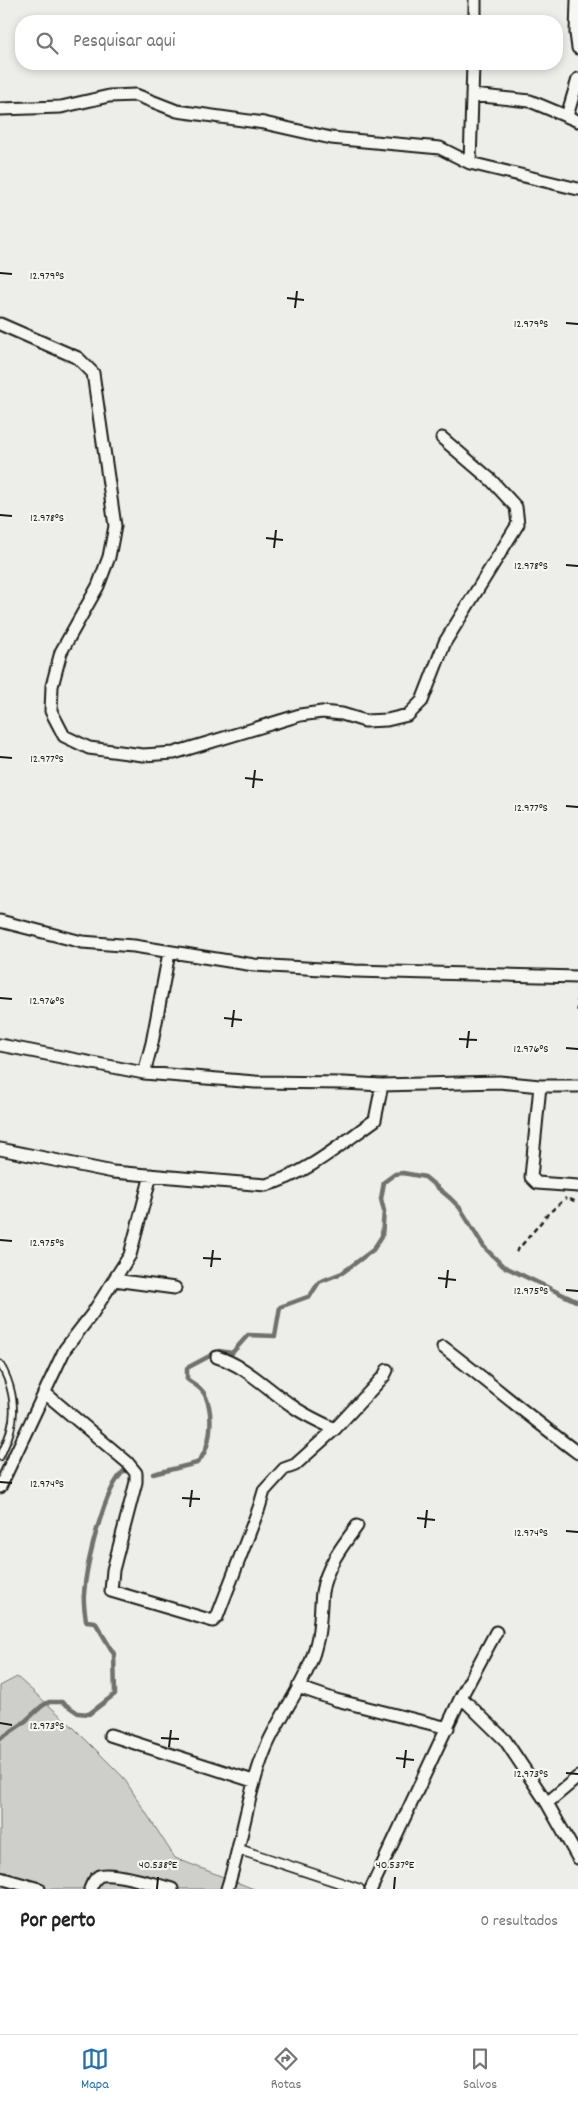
<!DOCTYPE html>
<html lang="pt">
<head>
<meta charset="utf-8">
<style>
	body { margin:0; font-family:Dekko,sans-serif; background:#f6f6f6; color:#222 }
	.list { margin:0; padding:0; list-style:none }
	h2 { display:flex; justify-content:space-between; align-items:center; height:65px; margin:0; padding:0 20px; font-size:21px }
	h2 small { font-size:16px; font-weight:400; color:#767676 }
	.icon { flex:none; width:28px; height:28px; fill:none; stroke:currentColor; stroke-width:2; stroke-linecap:round; stroke-linejoin:round }
	.map { position:relative; flex:none; width:578px; height:1889px; overflow:hidden }
	.search { position:absolute; background:#fff; box-shadow:0 2px 8px #0003; left:15px; right:15px; top:15px; height:55px; display:flex; align-items:center; gap:12px; box-sizing:border-box; padding:0 18px; border-radius:20px; color:#767676; font-size:19px }
	.sheet { height:145px; background:#fff }
	nav { display:flex; justify-content:space-around; align-items:center; box-sizing:border-box; height:70px; border-top:1px solid #e0e0e0; background:#fff; font-size:14px; color:#767676 }
	nav a { display:grid; justify-items:center; gap:2px }
	nav .on { color:#1f6fb2 }
	.map>svg:first-child { display:block }
</style>
</head>
<body>
<div class="map">
<svg width="578" height="1889" viewBox="0 0 578 1889">
	<rect width="100%" height="100%" fill="#edede9"/>
	<filter id="ink" filterUnits="userSpaceOnUse"><feTurbulence type="fractalNoise" baseFrequency=".02" numOctaves="2"/><feDisplacementMap in="SourceGraphic" scale="10" xChannelSelector="R" yChannelSelector="G"/><feConvolveMatrix kernelMatrix="1 2 1 2 8 2 1 2 1" color-interpolation-filters="sRGB"/></filter>
	<g filter="url(#ink)">
		<path fill="#cececb" stroke="#757574" d="M 17,1677 L 73,1727 L 123,1777 L 175,1858 L 254,1889 L 0,1889 L 0,1686 Z"/>
		<g fill="none" stroke-linecap="round" stroke-linejoin="round">
			<path stroke="#6f6f6d" stroke-width="4.5" d="M 153,1474 L 197,1463 C 212,1448 214,1413 205,1395 C 201,1387 193,1384 187,1379 L 187,1368 L 219,1351 L 232,1353 L 248,1335 L 275,1336 L 280,1307 L 310,1296 L 319,1282 L 342,1273 L 373,1250 L 382,1236 L 384,1211 L 381,1199 L 384,1182 L 395,1174 L 403,1173 L 425,1177 L 450,1198 L 460,1208 L 484,1247 L 503,1266 L 578,1302
				M 0,1739 L 22,1724 L 42,1706 L 49,1702 L 62,1702 L 78,1713 L 89,1714 L 115,1694 L 114,1654 L 95,1622 L 86,1621 C 85,1612 83,1602 84,1594 C 86,1566 104,1487 125,1470"/>
			<defs>
				<path id="service" d="M 0,1364 C 11,1382 17,1407 11,1428 C 9,1438 4,1448 0,1457"/>
				<path id="pedestrian" d="M 238,1849 L 359,1889"/>
				<path id="minor" d="M 577,0 L 576,33 L 578,48
					M 475,21 L 475,0
					M 472,95 L 530,101 L 578,121
					M 0,109 L 61,107 L 109,96 L 136,95 L 177,111 L 264,123 L 331,138 L 440,148 L 470,163 L 578,189
					M 567,116 L 578,79
					M 470,163 L 473,64
					M 0,324 L 78,358 L 93,373 L 115,526 L 109,557 L 98,586 L 61,652 L 52,686 L 51,711 L 64,736 L 89,748 L 143,755 L 174,753 L 300,715 L 322,712 L 342,714 L 365,721 L 387,720 L 408,715 L 422,701 L 445,642 L 518,524 L 516,507 L 491,480 L 442,438
					M 0,921 L 82,942 L 134,946 L 254,965 L 355,971 L 578,977
					M 0,1045 L 144,1073 L 255,1082 L 344,1083 L 382,1085 L 499,1082 L 540,1086 L 578,1086
					M 144,1073 L 152,1043 L 169,953
					M 540,1086 L 531,1177 L 537,1183 L 578,1186
					M 0,1149 L 113,1172 L 266,1185 C 307,1174 341,1144 375,1120 L 382,1085
					M 114,1280 L 175,1288
					M 443,1347 C 489,1382 532,1419 578,1453
					M 217,1357 C 246,1366 266,1388 291,1405 C 304,1415 320,1422 335,1429
					M 45,1393 L 127,1462 L 136,1473 L 136,1482 L 113,1570 L 111,1591 L 213,1621 L 217,1617 L 259,1508 L 264,1491 L 284,1469 L 295,1465 L 335,1429 L 384,1376 L 387,1370
					M 0,1487 L 65,1349 L 92,1314 L 130,1255 L 151,1175
					M 298,1687 L 336,1700 L 448,1728
					M 461,1697 L 505,1740 L 547,1803 L 578,1858
					M 110,1735 L 253,1781
					M 547,1803 L 578,1777
					M 0,1878 L 39,1889
					M 90,1889 C 92,1884 94,1879 99,1876 C 111,1871 158,1885 172,1889
					M 227,1889 C 242,1843 247,1795 265,1750 C 279,1715 307,1683 316,1645 C 321,1628 320,1610 322,1592 C 326,1567 342,1546 357,1526
					M 371,1889 L 461,1697 L 496,1632"/>
			</defs>
			<use href="#service" stroke="#1c1c1c" stroke-width="9"/>
			<use href="#pedestrian" stroke="#1c1c1c" stroke-width="12"/>
			<use href="#minor" stroke="#1c1c1c" stroke-width="15"/>
			<path stroke="#1c1c1c" stroke-width="2.5" stroke-dasharray="5 4" stroke-linecap="butt" d="M 577,988 L 578,1015
				M 570,1199 L 578,1203
				M 516,1252 L 548,1214 L 566,1198"/>
			<use href="#service" stroke="#f6f6f2" stroke-width="5.5"/>
			<use href="#pedestrian" stroke="#f6f6f2" stroke-width="9"/>
			<use href="#minor" stroke="#f6f6f2" stroke-width="11"/>
		</g>
	</g>
	<path fill="none" stroke="#1c1c1c" stroke-width="2" d="M 0,273 L 12,274M 287,298 L 304,300M 295,308 L 297,291M 566,323 L 578,324M 0,515 L 12,516M 266,538 L 283,540M 274,548 L 276,530M 566,565 L 578,566M 0,757 L 12,758M 245,778 L 263,780M 253,788 L 255,770M 566,806 L 578,807M 0,998 L 12,999M 224,1018 L 242,1020M 232,1027 L 234,1010M 459,1039 L 477,1040M 467,1048 L 469,1031M 566,1048 L 578,1049M 0,1240 L 12,1241M 203,1258 L 221,1259M 211,1267 L 213,1250M 438,1278 L 456,1280M 446,1288 L 448,1270M 566,1290 L 578,1291M 0,1482 L 12,1483M 182,1498 L 200,1499M 190,1507 L 192,1490M 417,1518 L 435,1520M 425,1528 L 427,1510M 566,1531 L 578,1532M 0,1723 L 12,1725M 161,1738 L 179,1739M 169,1747 L 171,1730M 396,1758 L 414,1760M 404,1768 L 406,1750M 566,1773 L 578,1774M 157,1889 L 158,1877M 394,1889 L 395,1877"/>
	<g font-size="12" text-anchor="middle" fill="#1c1c1c" stroke="#f6f6f2" stroke-width="4.5" stroke-linejoin="round" paint-order="stroke">
		<text x="47" y="279">12.979°S</text>
		<text x="531" y="327">12.979°S</text>
		<text x="47" y="521">12.978°S</text>
		<text x="531" y="569">12.978°S</text>
		<text x="47" y="762">12.977°S</text>
		<text x="531" y="811">12.977°S</text>
		<text x="47" y="1004">12.976°S</text>
		<text x="531" y="1052">12.976°S</text>
		<text x="47" y="1246">12.975°S</text>
		<text x="531" y="1294">12.975°S</text>
		<text x="47" y="1487">12.974°S</text>
		<text x="531" y="1536">12.974°S</text>
		<text x="47" y="1729">12.973°S</text>
		<text x="531" y="1777">12.973°S</text>
		<text x="158" y="1868">40.538°E</text>
		<text x="395" y="1868">40.537°E</text>
	</g>
</svg>
<div class="search"><svg class="icon" aria-label="search" viewBox="0 0 24 24"><circle cx="10" cy="10" r="6"/><path d="M15 15l6 6"/></svg>Pesquisar aqui</div>
</div>
<section class="sheet">
<h2>Por perto<small>0 resultados</small></h2>
<ul class="list">
</ul>
</section>
<nav>
<a class="on"><svg class="icon" aria-label="map" viewBox="0 0 24 24"><path d="M3 6l6-2 6 2 6-2v14l-6 2-6-2-6 2zM9 4v14M15 6v14"/></svg>Mapa</a>
<a><svg class="icon" aria-label="directions" viewBox="0 0 24 24"><path d="M12 3l9 9-9 9-9-9zM9 14v-3h6M13 9l2 2-2 2"/></svg>Rotas</a>
<a><svg class="icon" aria-label="saved" viewBox="0 0 24 24"><path d="M7 4h10v16l-5-4-5 4z"/></svg>Salvos</a>
</nav>
</body>
</html>
